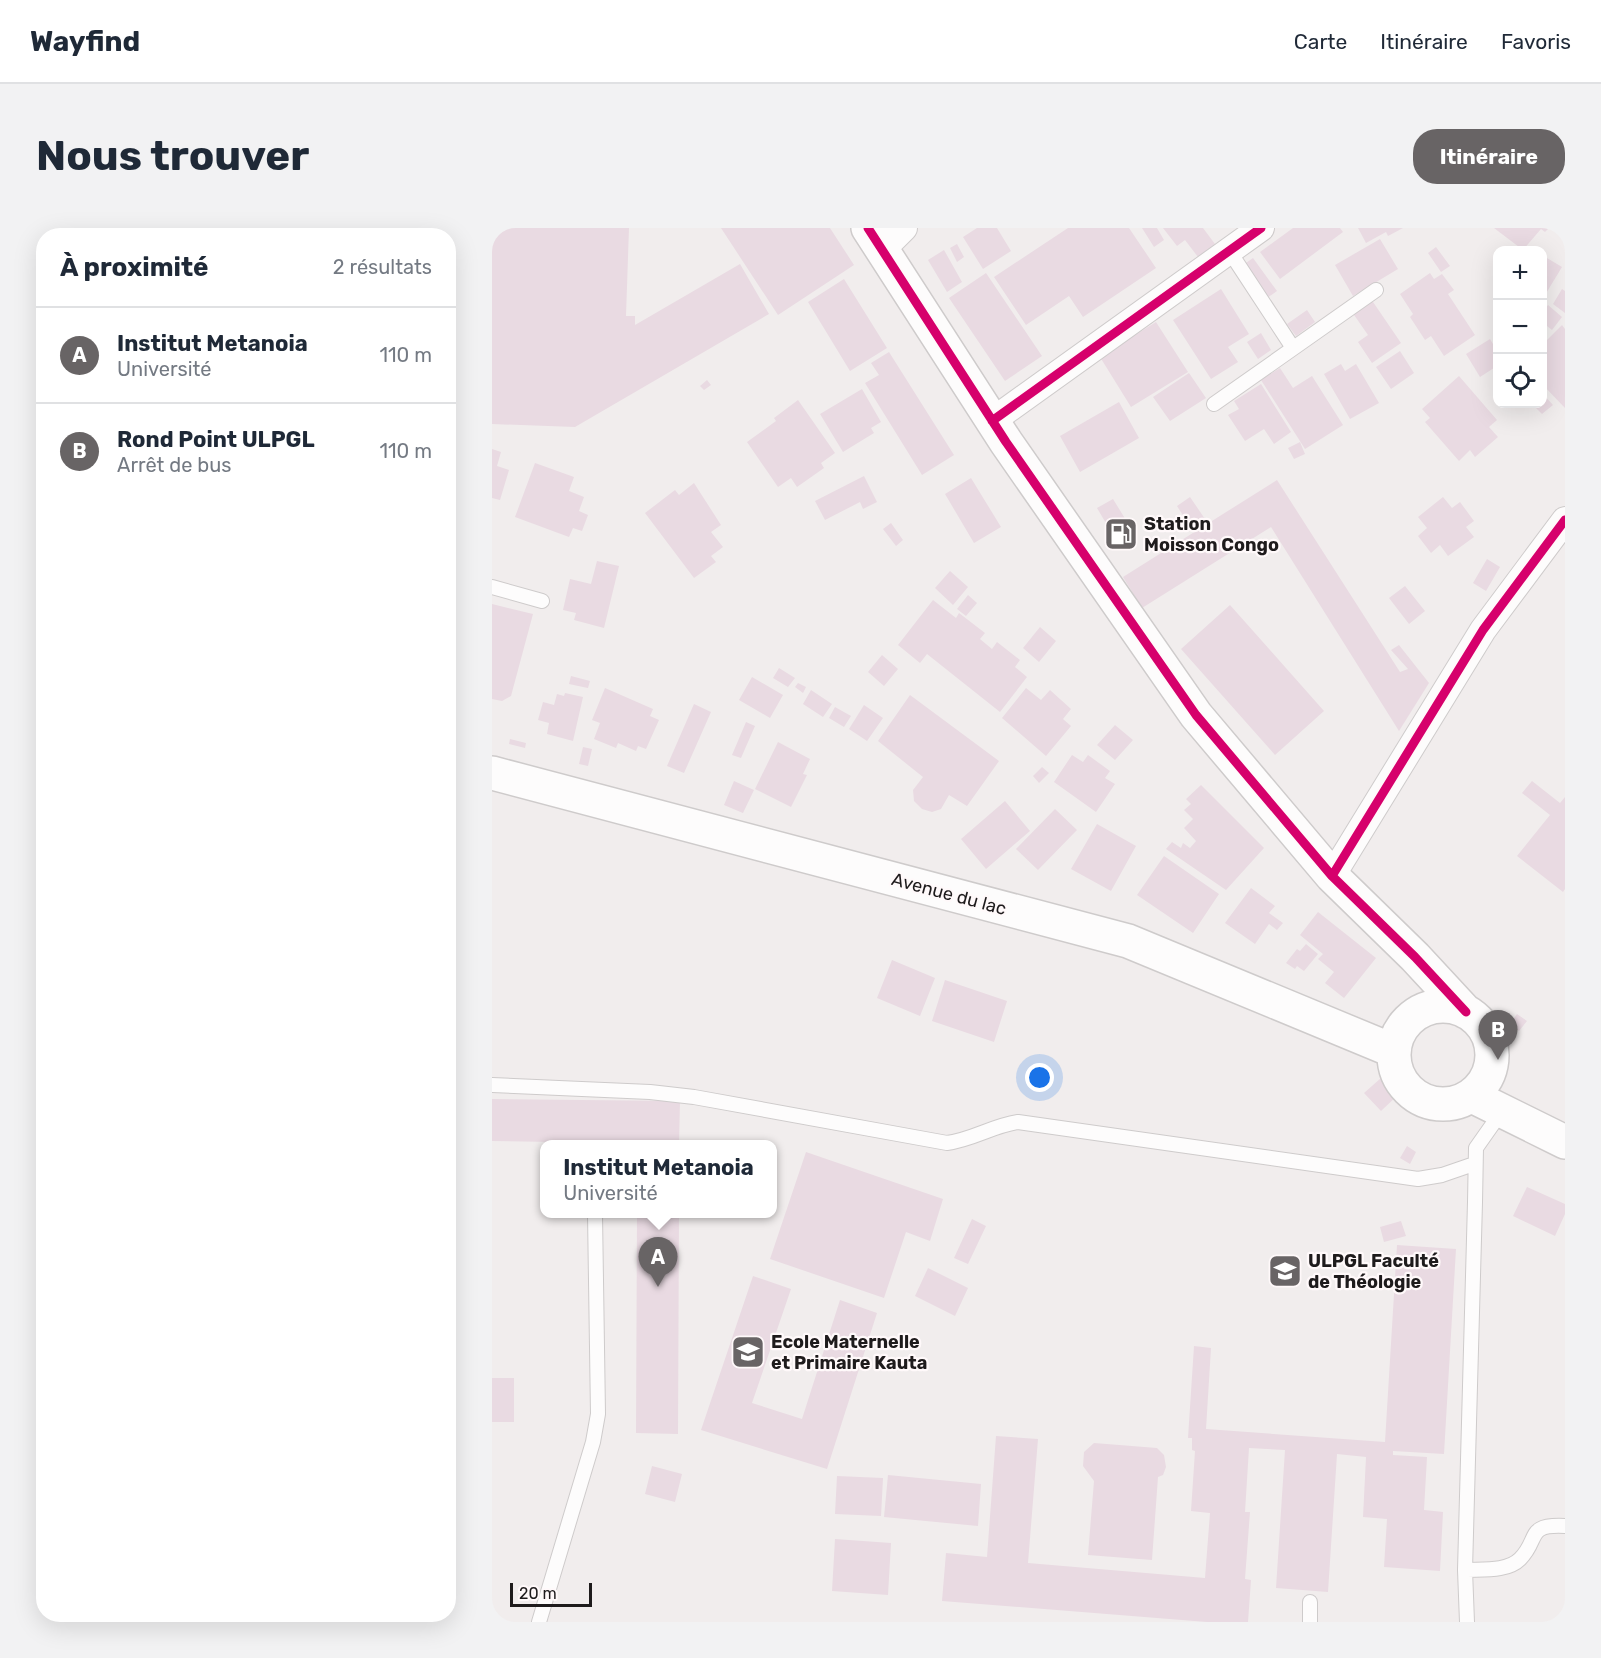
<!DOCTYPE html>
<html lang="fr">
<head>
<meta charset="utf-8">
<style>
	body { margin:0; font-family:Rubik,sans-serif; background:#f2f2f3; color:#1f2937 }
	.controls { position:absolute; right:18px; top:18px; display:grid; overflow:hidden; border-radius:12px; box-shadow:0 6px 24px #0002 }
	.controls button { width:54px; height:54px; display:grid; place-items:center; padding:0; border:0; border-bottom:2px solid #e0e1e3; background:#fff; color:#1f2937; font:30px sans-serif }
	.scale { position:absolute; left:18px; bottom:15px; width:82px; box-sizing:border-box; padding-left:6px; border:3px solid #1e1b1c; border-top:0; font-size:16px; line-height:21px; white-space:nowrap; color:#1e1b1c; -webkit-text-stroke:4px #fff9fa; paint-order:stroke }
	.you { position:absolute; left:548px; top:850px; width:21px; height:21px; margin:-15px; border:4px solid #fff; border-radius:50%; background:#1a73e8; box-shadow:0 0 0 9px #1a73e833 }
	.badge { display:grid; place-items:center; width:39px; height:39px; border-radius:50%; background:#686465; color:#fff; font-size:20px; font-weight:700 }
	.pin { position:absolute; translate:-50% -50px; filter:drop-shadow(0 2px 3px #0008) }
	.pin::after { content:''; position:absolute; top:32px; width:21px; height:18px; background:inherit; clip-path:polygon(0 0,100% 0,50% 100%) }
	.popup { position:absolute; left:48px; top:912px; width:237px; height:78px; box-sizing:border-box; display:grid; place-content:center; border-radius:12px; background:#fff; filter:drop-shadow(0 2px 4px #0005); font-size:20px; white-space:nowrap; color:#747a83 }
	.popup b { font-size:22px; color:#1f2937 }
	.popup::after { content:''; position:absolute; left:50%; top:100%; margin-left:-12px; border:12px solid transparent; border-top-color:#fff }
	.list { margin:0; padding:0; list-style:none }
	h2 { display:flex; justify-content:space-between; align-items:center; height:78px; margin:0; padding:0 24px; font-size:26px }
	h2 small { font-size:20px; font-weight:400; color:#747a83 }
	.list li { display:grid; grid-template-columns:39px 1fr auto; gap:18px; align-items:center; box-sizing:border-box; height:96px; padding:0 24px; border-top:2px solid #e0e1e3 }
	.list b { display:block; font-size:22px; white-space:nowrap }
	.list p { margin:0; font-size:20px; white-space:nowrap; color:#747a83 }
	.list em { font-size:20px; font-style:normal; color:#747a83 }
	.icon { flex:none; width:33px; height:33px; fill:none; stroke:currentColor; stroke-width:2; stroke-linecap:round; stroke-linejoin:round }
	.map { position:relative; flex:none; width:1073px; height:1394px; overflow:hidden; border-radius:24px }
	header { display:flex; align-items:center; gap:36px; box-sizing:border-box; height:84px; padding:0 30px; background:#fff; border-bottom:2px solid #e0e1e3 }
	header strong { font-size:28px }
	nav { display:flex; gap:33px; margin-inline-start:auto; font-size:21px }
	.intro { display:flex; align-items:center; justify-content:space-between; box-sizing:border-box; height:144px; padding:0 36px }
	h1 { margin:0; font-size:42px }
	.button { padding:15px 27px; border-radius:24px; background:#686465; color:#fff; font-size:21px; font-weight:700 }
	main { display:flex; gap:36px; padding:0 36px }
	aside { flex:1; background:#fff; border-radius:24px; box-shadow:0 6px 24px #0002 }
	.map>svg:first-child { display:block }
</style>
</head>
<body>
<header>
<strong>Wayfind</strong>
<nav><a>Carte</a><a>Itinéraire</a><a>Favoris</a></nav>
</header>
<div class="intro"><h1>Nous trouver</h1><a class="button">Itinéraire</a></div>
<main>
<aside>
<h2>À proximité<small>2 résultats</small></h2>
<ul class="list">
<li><span class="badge">A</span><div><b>Institut Metanoia</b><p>Université</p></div><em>110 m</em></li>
<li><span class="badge">B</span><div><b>Rond Point ULPGL</b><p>Arrêt de bus</p></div><em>110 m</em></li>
</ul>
</aside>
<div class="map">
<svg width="1073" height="1394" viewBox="0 0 1073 1394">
	<rect width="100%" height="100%" fill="#f1eded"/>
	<path fill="#e9dae2" d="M 0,0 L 137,0 L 134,88 L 143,88 L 143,97 L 248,36 L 277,86 L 83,199 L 0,196 Z
		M 229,0 L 338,0 L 362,37 L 286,87 Z
		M 485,0 L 505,0 L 519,23 L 491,41 L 471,9 Z
		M 576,0 L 637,0 L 664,40 L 591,89 L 577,68 L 534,97 L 502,49 Z
		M 650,0 L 665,0 L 672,12 L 662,19 Z
		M 671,0 L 711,0 L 723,16 L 706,29 L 693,12 L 685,18 Z
		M 801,0 L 848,0 L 851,4 L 788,51 L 768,24 Z
		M 866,0 L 911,0 L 896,8 L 894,4 L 874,15 Z
		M 1002,0 L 1057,0 L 1053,4 L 1049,1 L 1031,22 Z
		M 888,11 L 906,41 L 861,68 L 843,37 Z
		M 465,16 L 472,29 L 465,34 L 458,20 Z
		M 944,19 L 958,38 L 949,44 L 936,25 Z
		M 452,22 L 470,54 L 455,64 L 436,32 Z
		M 1050,27 L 1070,39 L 1050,72 Z
		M 761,30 L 785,63 L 775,70 L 751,37 Z
		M 494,45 L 550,128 L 513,153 L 457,70 Z
		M 938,45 L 942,51 L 950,46 L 962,62 L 956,66 L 983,107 L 952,128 L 939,108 L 933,112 L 918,89 L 921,86 L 908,66 Z
		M 352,51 L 395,120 L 358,143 L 316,74 Z
		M 729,61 L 757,106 L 736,119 L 746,134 L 719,151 L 681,92 Z
		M 1070,61 L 1073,63 L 1073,85 L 1061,76 Z
		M 879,71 L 909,115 L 880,135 L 866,114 L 876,107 L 860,84 Z
		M 1056,77 L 1070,89 L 1060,102 L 1050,94 L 1050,85 Z
		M 815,82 L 823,94 L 804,108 L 795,96 Z
		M 664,94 L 696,144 L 639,179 L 608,129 Z
		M 1070,97 L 1073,101 L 1073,180 L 1050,156 L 1050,108 L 1055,112 Z
		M 769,105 L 779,122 L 766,131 L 755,114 Z
		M 998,111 L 1005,123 L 1005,138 L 988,149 L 974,126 Z
		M 908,123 L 922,145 L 899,161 L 884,139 Z
		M 397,124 L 462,227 L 430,247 L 373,155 L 387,147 L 379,135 Z
		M 849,136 L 853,143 L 864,136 L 887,175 L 858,191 L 832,146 Z
		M 788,140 L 801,160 L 820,148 L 851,197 L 813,221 L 769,152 Z
		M 697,145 L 714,170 L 678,193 L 661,169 Z
		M 967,148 L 1005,192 L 997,199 L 1006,209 L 983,229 L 978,222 L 967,233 L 933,194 L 938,190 L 930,181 Z
		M 215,152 L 219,157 L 212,162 L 208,158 Z
		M 769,156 L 799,204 L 782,216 L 772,201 L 753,213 L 736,187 L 747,181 L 742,173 Z
		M 370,161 L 389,194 L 379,200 L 382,205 L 351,224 L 328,186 Z
		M 1050,165 L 1061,177 L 1050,186 L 1040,176 L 1050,176 Z
		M 306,172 L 343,225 L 329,235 L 332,240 L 305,259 L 299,250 L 286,259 L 255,214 L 284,193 L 282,190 Z
		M 627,174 L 647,210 L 588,244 L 568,208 Z
		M 808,214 L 813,226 L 802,231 L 796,220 Z
		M 0,221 L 9,224 L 5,238 L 17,242 L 8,272 L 0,270 Z
		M 43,235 L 82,249 L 77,263 L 92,269 L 87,283 L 96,287 L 90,303 L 81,300 L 77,309 L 23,289 Z
		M 372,248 L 385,274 L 371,281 L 368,274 L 333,292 L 323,273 Z
		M 479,250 L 509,299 L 482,315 L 453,266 Z
		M 785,252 L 908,444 L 916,441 L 899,422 L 907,417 L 937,455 L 907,503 L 779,299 L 650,380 L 631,349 Z
		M 202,255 L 229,297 L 219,304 L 231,319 L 219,328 L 224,334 L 202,350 L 153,285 L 183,262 L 187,267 Z
		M 698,269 L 713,291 L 699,300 L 685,278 Z
		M 951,269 L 960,280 L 968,274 L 982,293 L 974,299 L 982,309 L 956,328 L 948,317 L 939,325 L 926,308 L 935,300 L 926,289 Z
		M 621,271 L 637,297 L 621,307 L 605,280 Z
		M 399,295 L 411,312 L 404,318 L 391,301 Z
		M 995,331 L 1008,339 L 994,363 L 981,355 Z
		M 105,333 L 127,338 L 112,400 L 82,392 L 84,385 L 71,382 L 78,351 L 99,356 Z
		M 458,343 L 476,359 L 461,377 L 443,360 Z
		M 913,358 L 933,383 L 917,396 L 897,370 Z
		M 476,367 L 485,375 L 474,388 L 465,381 Z
		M 441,372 L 464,390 L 467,385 L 493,405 L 488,411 L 500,421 L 505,414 L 528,432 L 523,439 L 535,449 L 508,484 L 435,426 L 428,435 L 406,417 Z
		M 0,376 L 41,386 L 19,468 L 10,473 L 0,471 Z
		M 738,377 L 832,483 L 783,527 L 689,421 Z
		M 548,399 L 564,413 L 547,434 L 531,420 Z
		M 390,427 L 406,441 L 392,458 L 376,444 Z
		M 287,440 L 303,450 L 296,459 L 281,450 Z
		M 79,448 L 98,453 L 96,460 L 77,456 Z
		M 260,449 L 291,467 L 278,490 L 247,472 Z
		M 306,455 L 314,459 L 311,465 L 303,459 Z
		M 113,460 L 161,481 L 158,488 L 167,492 L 154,521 L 146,518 L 144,523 L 126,515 L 124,520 L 102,511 L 108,495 L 100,492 Z
		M 534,460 L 549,472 L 558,462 L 579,481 L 571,491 L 579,498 L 554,528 L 510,490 Z
		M 319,462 L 340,476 L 331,489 L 311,476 Z
		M 73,465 L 91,469 L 81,513 L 55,506 L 57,495 L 46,492 L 51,474 L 62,477 L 65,466 L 72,468 Z
		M 418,467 L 507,533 L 475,578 L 457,567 L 449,581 L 440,584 L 430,581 L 422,573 L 421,562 L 431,549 L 386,513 Z
		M 202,476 L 219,484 L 192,545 L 175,538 Z
		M 372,477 L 391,490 L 375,513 L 357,501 Z
		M 343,479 L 359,488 L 352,499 L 337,490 Z
		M 254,494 L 263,498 L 249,530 L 240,527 Z
		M 623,497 L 641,512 L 623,532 L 605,517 Z
		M 18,511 L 34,515 L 33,520 L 17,516 Z
		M 286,514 L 318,531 L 311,546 L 315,547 L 299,579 L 263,561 Z
		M 91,519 L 100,521 L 96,538 L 87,536 Z
		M 580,527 L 591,534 L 596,527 L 618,543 L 613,550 L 623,556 L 604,584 L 562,554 Z
		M 550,539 L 557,545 L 547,555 L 541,548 Z
		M 242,553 L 262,562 L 251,585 L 232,577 Z
		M 1040,553 L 1068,575 L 1073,569 L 1073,661 L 1071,664 L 1025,628 L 1058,587 L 1030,565 Z
		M 709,557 L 772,620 L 734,662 L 674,621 L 680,614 L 689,620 L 691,615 L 698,620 L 704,613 L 692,600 L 701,591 L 692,582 L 699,576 L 694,571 Z
		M 513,573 L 538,603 L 494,641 L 469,611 Z
		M 563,581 L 585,602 L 546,642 L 524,621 Z
		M 605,596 L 644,618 L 619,663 L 579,641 Z
		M 672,628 L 727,666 L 701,705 L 645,667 Z
		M 759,660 L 783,678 L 777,685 L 791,695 L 785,702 L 777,696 L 763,716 L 733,695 Z
		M 826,684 L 884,730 L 852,770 L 833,755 L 842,744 L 826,731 L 831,726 L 808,707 Z
		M 814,716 L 826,726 L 812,743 L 805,738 L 803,741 L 794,735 L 805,721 L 808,723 Z
		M 400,732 L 443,750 L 428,788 L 385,770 Z
		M 453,752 L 515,773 L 502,814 L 440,793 Z
		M 1025,786 L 1035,793 L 1027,803 L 1018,796 Z
		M 889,850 L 906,867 L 889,883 L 872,865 Z
		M 0,871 L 188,873 L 187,916 L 0,913 Z
		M 915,918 L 924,924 L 918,936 L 908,930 Z
		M 314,924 L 451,971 L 438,1013 L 414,1004 L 392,1070 L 278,1031 Z
		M 1035,959 L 1073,976 L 1073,986 L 1063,1008 L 1021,988 Z
		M 145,986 L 187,986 L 186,1206 L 144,1205 Z
		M 480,991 L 494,998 L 476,1036 L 462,1030 Z
		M 909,993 L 914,1008 L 892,1014 L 888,999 Z
		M 905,1017 L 964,1021 L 952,1226 L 901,1223 L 901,1227 L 935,1229 L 932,1282 L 951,1284 L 948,1343 L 892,1339 L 895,1291 L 871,1289 L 874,1229 L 845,1226 L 836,1364 L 784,1360 L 793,1222 L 757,1220 L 753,1284 L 758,1284 L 753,1351 L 759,1352 L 756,1394 L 715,1394 L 450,1373 L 454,1325 L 495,1329 L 504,1208 L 546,1211 L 536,1335 L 713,1350 L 718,1285 L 699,1283 L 703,1223 L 700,1222 L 700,1210 L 696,1210 L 702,1118 L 719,1120 L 714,1201 L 893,1214 Z
		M 436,1040 L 476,1060 L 463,1088 L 423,1068 Z
		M 261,1048 L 299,1061 L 260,1175 L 310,1191 L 348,1072 L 385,1085 L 335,1241 L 209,1202 Z
		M 0,1150 L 22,1150 L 22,1194 L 0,1194 Z
		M 602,1215 L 665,1220 L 672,1227 L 674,1239 L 671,1247 L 666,1249 L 660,1332 L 596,1327 L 602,1253 L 591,1238 L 592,1224 Z
		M 160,1238 L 190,1246 L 183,1274 L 153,1266 Z
		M 396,1247 L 489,1256 L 486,1298 L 392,1289 Z
		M 345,1248 L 391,1250 L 389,1288 L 343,1286 Z
		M 343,1311 L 399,1315 L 396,1367 L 340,1363 Z"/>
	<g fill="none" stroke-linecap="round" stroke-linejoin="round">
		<defs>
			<path id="lane" d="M 738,24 L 801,120
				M 722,176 L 884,62
				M 0,359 L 50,373
				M 0,857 L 158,864 L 202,869 L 455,915 C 480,912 500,898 526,894 L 926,951 L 950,947 L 982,936
				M 973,1342 C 990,1341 1015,1344 1028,1331 C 1048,1311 1033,1296 1073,1298
				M 818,1374 L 818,1394
				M 47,1394 L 101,1214 L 106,1186 L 103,986
				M 975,1394 L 973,1342 L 983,974 L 984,920 L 1010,883"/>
			<path id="street" d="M 390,22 L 412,0
				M 500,193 L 769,0
				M 840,648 L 991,402 L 1073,292"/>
			<path id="secondary" d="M 376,0 L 514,214 L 704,487 L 840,648 L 923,729 L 974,784
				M 0,545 L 636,713 L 902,823
				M902 827a49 49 0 1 1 98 0a49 49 0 1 1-98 0Z
				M 980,868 L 1073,914"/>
		</defs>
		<use href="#lane" stroke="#cecbcb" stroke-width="16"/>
		<use href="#street" stroke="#cecbcb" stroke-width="28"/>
		<use href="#secondary" stroke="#cecbcb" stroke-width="36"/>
		<use href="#lane" stroke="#fdfcfc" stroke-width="14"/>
		<use href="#street" stroke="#fdfcfc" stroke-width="26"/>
		<use href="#secondary" stroke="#fdfcfc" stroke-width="33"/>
		<defs>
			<path id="cycleway" d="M 376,0 L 514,214 L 704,487 L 840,648 L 923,729 L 974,784
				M 500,193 L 769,0
				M 840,648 L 991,402 L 1073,292"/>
		</defs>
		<use href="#cycleway" stroke="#fff9fa" stroke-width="13"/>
		<use href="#cycleway" stroke="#d6006c" stroke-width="9"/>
	</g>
	<defs>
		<symbol id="fuel-square" viewBox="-11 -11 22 22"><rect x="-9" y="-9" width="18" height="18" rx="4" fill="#686465" stroke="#fff9fa"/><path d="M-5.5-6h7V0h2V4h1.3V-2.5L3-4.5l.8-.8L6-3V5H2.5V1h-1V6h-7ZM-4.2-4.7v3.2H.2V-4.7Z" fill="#fff"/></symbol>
		<symbol id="university-square" viewBox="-11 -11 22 22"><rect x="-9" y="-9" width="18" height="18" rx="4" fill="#686465" stroke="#fff9fa"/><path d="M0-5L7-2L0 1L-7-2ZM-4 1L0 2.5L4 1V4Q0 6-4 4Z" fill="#fff"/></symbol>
		<symbol id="school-square" viewBox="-11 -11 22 22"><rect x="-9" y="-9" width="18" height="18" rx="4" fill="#686465" stroke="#fff9fa"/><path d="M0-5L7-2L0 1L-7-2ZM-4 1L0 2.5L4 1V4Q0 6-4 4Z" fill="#fff"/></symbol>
	</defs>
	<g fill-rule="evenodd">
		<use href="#fuel-square" x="610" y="287" width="38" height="38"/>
		<use href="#university-square" x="774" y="1024" width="38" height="38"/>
		<use href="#school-square" x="237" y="1105" width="38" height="38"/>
	</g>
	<g text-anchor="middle" stroke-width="4.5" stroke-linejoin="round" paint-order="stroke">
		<g font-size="18" font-weight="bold" fill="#1e1b1c" stroke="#fff9fa" text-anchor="start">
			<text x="652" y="302">Station<tspan x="652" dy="21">Moisson Congo</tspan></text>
			<text x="816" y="1039">ULPGL Faculté<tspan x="816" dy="21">de Théologie</tspan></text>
			<text x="279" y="1120">Ecole Maternelle<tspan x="279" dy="21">et Primaire Kauta</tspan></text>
		</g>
		<g font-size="18" fill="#1e1b1c" stroke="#fff9fa">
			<text transform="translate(457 666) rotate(15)" y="6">Avenue du lac</text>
		</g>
	</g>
</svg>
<div class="controls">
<button>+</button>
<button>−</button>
<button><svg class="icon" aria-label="locate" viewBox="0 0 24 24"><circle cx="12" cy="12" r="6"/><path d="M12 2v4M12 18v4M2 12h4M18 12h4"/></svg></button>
</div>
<div class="scale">20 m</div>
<div class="you"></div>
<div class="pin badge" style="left:166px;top:1059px">A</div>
<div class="popup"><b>Institut Metanoia</b>Université</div>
<div class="pin badge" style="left:1006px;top:832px">B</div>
</div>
</main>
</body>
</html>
